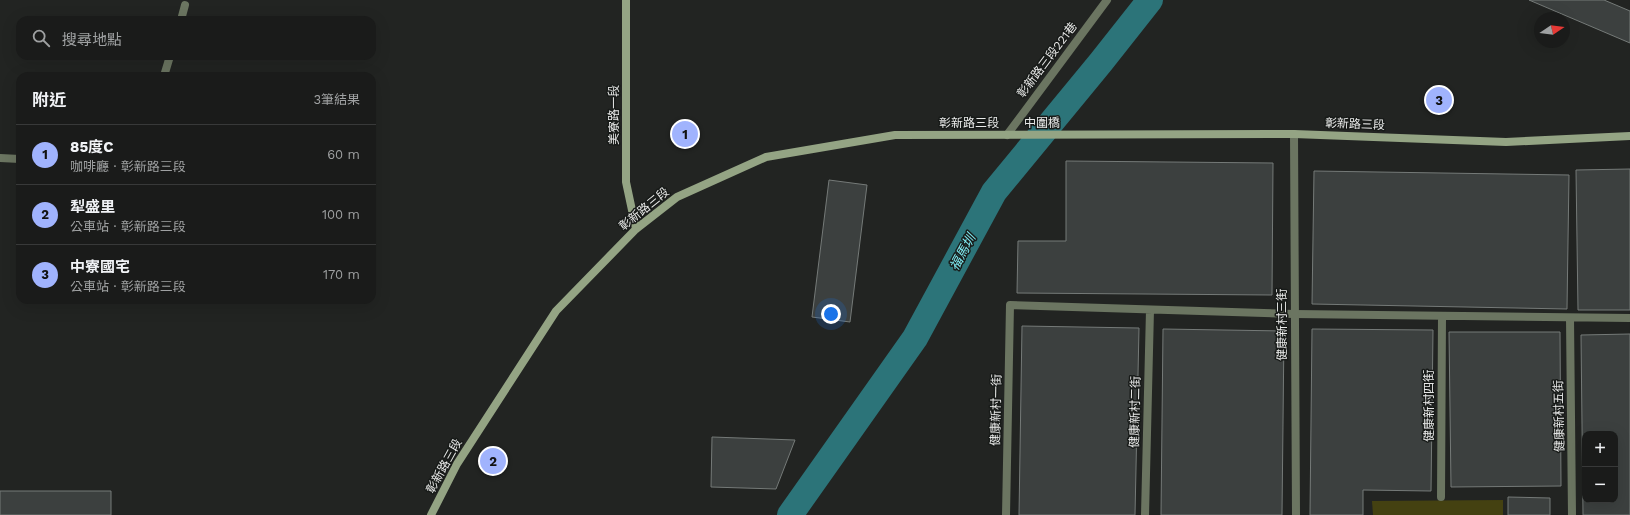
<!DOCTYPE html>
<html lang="zh-TW">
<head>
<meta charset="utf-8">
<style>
	body { margin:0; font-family:"Work Sans","Noto Sans TC",sans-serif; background:#232423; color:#f1f3f6 }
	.controls { position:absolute; right:12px; bottom:12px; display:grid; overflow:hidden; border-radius:8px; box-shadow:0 4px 16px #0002 }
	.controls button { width:36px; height:36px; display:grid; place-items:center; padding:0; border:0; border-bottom:1px solid #383939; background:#1a1b1a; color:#f1f3f6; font:20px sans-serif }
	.compass { position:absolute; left:1534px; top:12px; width:36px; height:36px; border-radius:50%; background:#1a1b1a; box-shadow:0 4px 16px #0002; rotate:77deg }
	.you { position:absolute; left:831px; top:314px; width:14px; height:14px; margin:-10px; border:3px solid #fff; border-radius:50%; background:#1a73e8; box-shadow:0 0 0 6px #1a73e833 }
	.badge { display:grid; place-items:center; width:26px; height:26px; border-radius:50%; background:#a0b3fd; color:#111; font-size:13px; font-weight:700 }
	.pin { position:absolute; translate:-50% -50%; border:2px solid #fff; box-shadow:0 1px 4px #0006 }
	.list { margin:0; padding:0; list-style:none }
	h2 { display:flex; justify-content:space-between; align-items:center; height:52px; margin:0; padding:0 16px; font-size:17px }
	h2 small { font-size:13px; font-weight:400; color:#9fa1a2 }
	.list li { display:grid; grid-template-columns:26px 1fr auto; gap:12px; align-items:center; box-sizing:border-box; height:60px; padding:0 16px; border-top:1px solid #383939 }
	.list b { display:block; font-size:15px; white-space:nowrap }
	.list p { margin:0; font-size:13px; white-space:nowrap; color:#9fa1a2 }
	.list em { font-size:13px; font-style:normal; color:#9fa1a2 }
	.icon { flex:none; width:22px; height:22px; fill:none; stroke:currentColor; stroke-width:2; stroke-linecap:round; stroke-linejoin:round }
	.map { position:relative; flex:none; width:1630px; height:515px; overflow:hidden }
	.search { position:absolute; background:#1a1b1a; box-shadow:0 4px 16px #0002; left:16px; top:16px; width:360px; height:44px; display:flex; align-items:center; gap:10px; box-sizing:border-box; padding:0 14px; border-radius:12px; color:#9fa1a2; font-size:15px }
	.panel { position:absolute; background:#1a1b1a; box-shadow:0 4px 16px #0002; left:16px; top:72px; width:360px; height:232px; border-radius:12px }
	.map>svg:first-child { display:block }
</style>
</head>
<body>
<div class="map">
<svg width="1630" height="515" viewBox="0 0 1630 515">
	<rect width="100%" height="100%" fill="#222422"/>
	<path fill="#444111" d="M 1503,500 L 1503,515 L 1373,515 L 1372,501 Z"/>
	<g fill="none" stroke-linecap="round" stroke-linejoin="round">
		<path stroke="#2c7479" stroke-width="26" d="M 790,515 L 915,338 L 994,192 L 1101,62 L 1150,0"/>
	</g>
	<path fill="#3c403f" stroke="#757a78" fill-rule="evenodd" d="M 1529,0 L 1604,0 L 1630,11 L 1630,43 Z
		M 1066,161 L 1273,163 L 1272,295 L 1017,293 L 1018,241 L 1066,241 Z
		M 1630,169 L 1630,310 L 1578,310 L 1576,170 Z
		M 1314,171 L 1569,175 L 1567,309 L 1312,304 Z
		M 829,180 L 867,185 L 850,322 L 812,317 Z
		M 1022,326 L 1139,328 L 1135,515 L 1019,515 Z
		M 1163,329 L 1284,331 L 1282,515 L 1161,515 Z
		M 1312,329 L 1433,330 L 1431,491 L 1363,490 L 1363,515 L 1310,515 Z
		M 1449,332 L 1560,332 L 1561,486 L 1451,487 Z
		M 1630,334 L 1630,515 L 1583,515 L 1581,335 ZM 1585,434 L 1615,434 L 1615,500 L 1585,500 Z
		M 712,437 L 795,440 L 776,489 L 711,487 Z
		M 0,491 L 111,491 L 111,515 L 0,515 Z
		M 1508,497 L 1550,498 L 1550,515 L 1508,515 Z"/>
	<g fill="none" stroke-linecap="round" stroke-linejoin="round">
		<path stroke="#6b7561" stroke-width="8" d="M 181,20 L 185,5
			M 164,76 L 170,56
			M 1007,135 L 1107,0
			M 0,158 L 20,159
			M 1570,318 L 1572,515
			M 1441,497 L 1442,316
			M 1006,515 L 1010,305 L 1294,314 L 1630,318
			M 1145,515 L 1150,310"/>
		<path stroke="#6b7561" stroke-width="8" d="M 1294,134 L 1296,515"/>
		<path stroke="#94a484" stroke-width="8" d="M 626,0 L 626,182 L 636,229
			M 431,515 L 457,464 L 556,311 L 636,229 L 677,197 L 766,157 L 895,135 L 1294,134 L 1506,142 L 1630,136"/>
	</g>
	<g text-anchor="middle" stroke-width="3" stroke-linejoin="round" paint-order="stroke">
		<g font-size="12" fill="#e9eae9" stroke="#181b19">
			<text transform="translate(1047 60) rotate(-53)" y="4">彰新路三段221巷</text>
			<text transform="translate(614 115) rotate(-90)" y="4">美寮路一段</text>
			<text x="969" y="127">彰新路三段</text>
			<text x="1042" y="127">中圍橋</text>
			<text transform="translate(1355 124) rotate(2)" y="4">彰新路三段</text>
			<text transform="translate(644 209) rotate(-39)" y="4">彰新路三段</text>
			<text transform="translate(1282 325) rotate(-90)" y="4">健康新村三街</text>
			<text transform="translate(1429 406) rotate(-90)" y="4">健康新村四街</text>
			<text transform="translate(996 410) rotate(-89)" y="4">健康新村一街</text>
			<text transform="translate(1135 412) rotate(-89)" y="4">健康新村二街</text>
			<text transform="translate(1559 416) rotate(-91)" y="4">健康新村五街</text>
			<text transform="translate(444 466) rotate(-61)" y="4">彰新路三段</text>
		</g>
		<g font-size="13" font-style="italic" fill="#7fecf3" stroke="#181b19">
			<text transform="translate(962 252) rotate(-61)" y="5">福馬圳</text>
		</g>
	</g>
</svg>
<div class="controls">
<button>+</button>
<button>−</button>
</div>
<svg class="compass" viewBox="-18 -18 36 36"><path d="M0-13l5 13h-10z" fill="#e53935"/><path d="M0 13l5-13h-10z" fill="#9fa1a2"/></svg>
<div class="you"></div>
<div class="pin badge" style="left:685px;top:134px">1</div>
<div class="pin badge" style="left:493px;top:461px">2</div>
<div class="pin badge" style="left:1439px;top:100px">3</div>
<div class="search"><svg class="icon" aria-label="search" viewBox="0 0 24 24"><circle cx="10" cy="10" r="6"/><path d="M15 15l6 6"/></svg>搜尋地點</div>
<section class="panel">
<h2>附近<small>3筆結果</small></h2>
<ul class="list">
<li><span class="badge">1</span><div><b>85度C</b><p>咖啡廳 · 彰新路三段</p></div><em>60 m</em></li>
<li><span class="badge">2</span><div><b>犁盛里</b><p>公車站 · 彰新路三段</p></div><em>100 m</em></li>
<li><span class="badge">3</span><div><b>中寮國宅</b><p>公車站 · 彰新路三段</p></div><em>170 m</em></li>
</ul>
</section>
</div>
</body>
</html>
